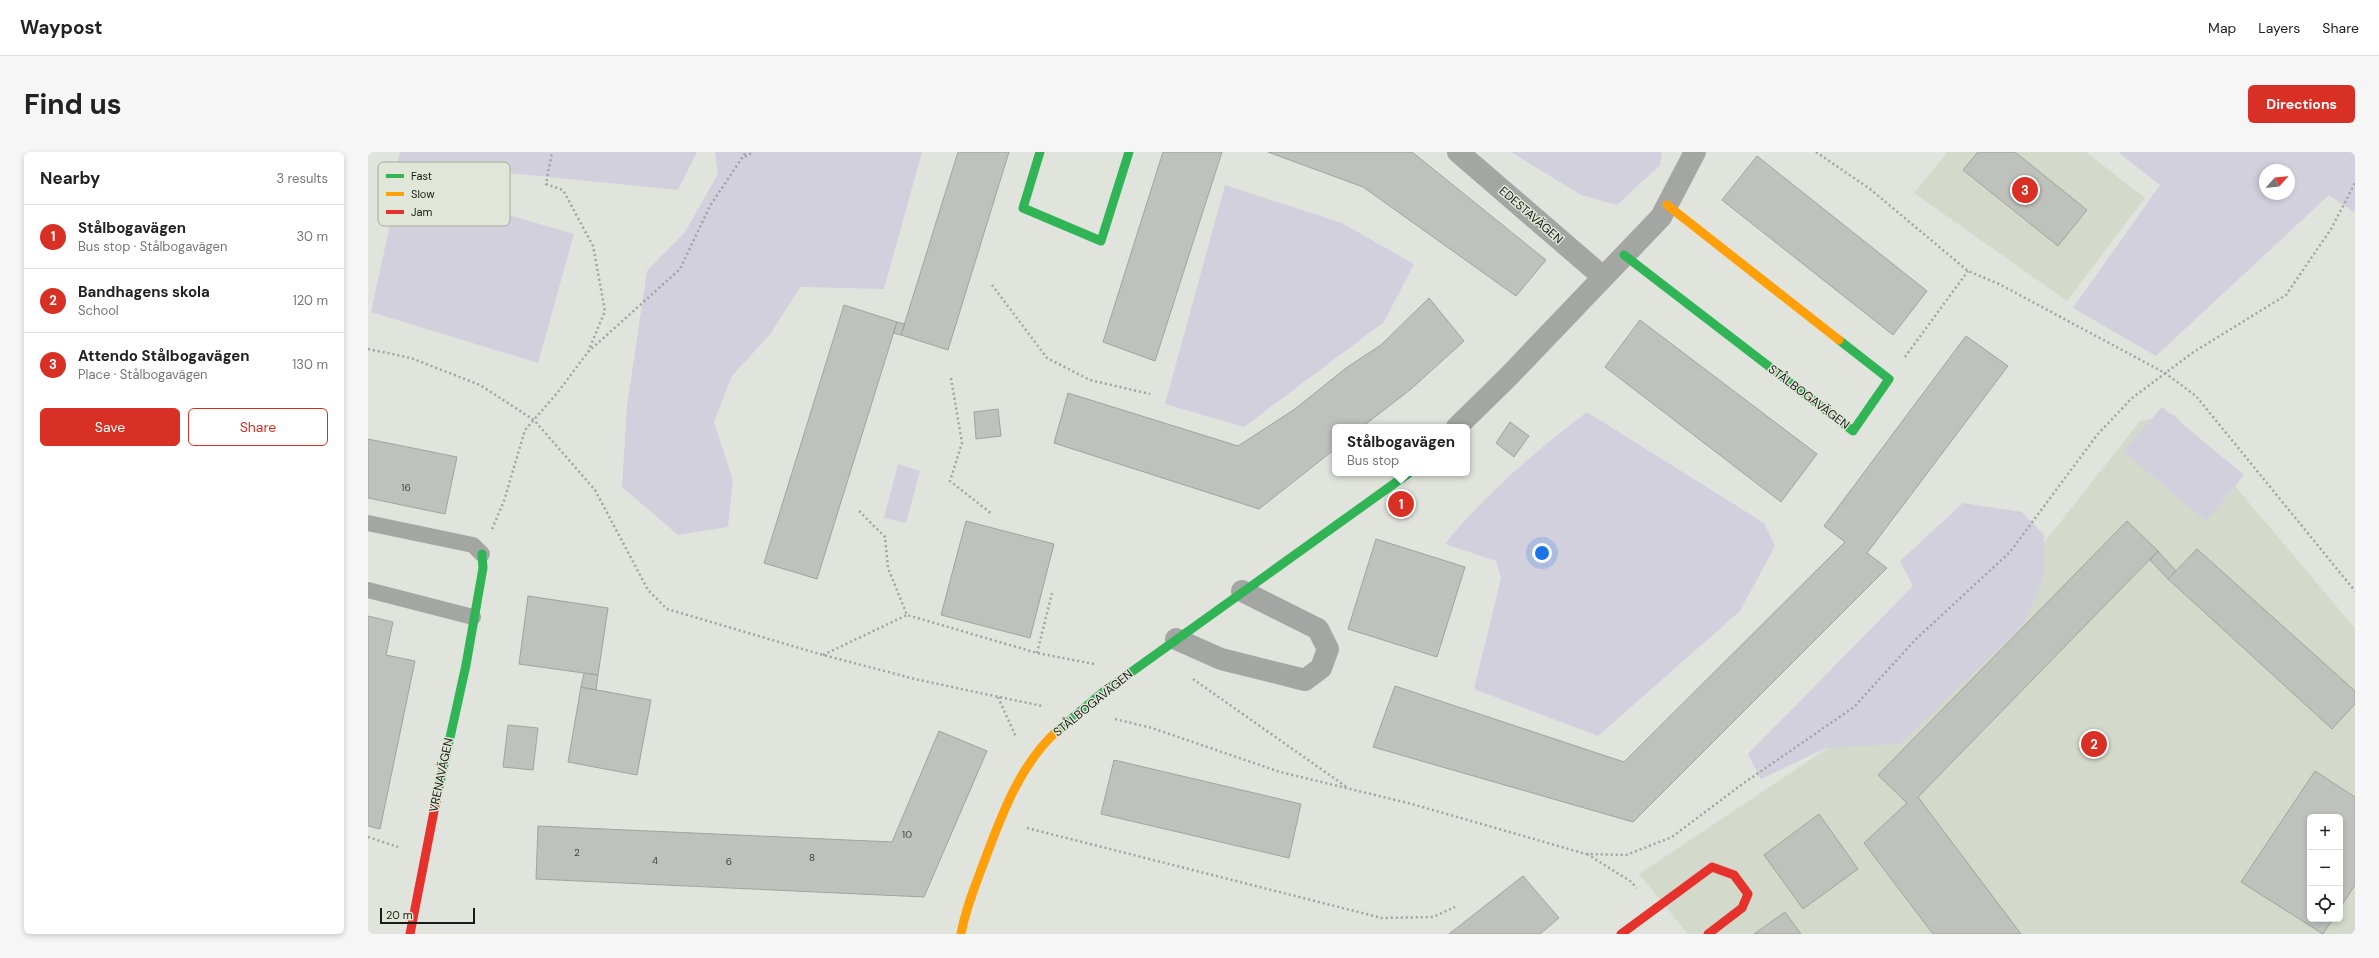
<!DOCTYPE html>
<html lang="en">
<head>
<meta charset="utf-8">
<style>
	body { margin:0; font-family:"DM Sans",sans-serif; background:#f6f6f6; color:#222 }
	.controls { position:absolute; right:12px; bottom:12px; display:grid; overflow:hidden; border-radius:6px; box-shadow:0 2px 6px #0003 }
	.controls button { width:36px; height:36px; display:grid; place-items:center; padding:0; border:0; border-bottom:1px solid #e0e0e0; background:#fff; color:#222; font:20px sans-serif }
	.compass { position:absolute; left:1891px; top:12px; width:36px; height:36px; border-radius:50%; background:#fff; box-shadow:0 2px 6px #0003; rotate:63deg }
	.scale { position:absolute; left:12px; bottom:10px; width:95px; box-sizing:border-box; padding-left:4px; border:2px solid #191b16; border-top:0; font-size:11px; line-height:14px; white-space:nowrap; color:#191b16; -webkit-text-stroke:3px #e1e7d8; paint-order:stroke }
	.you { position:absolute; left:1174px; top:401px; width:14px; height:14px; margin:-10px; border:3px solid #fff; border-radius:50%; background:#1a73e8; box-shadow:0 0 0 6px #1a73e833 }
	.badge { display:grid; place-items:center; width:26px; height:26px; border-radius:50%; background:#d93025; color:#fff; font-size:13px; font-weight:700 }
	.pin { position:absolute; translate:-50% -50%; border:2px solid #fff; box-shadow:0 1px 4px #0006 }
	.popup { position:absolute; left:964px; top:272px; width:138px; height:52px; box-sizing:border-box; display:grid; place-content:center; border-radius:6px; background:#fff; filter:drop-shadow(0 1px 3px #0005); font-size:13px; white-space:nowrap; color:#767676 }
	.popup b { font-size:15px; color:#222 }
	.popup::after { content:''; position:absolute; left:50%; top:100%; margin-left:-8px; border:8px solid transparent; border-top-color:#fff }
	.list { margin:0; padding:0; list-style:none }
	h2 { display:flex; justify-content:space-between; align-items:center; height:52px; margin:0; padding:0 16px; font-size:17px }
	h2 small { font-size:13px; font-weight:400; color:#767676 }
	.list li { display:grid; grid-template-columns:26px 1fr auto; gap:12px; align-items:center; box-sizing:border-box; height:64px; padding:0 16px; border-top:1px solid #e0e0e0 }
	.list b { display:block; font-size:15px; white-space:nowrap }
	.list p { margin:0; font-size:13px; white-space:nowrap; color:#767676 }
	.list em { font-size:13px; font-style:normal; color:#767676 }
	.actions { display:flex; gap:8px; padding:12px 16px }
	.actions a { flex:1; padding:9px 0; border:1px solid #d93025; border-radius:6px; text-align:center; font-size:14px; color:#d93025 }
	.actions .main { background:#d93025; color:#fff }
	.icon { flex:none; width:22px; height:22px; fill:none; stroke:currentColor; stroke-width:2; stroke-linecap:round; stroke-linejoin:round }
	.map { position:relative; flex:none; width:1987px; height:782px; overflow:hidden; border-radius:6px }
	header { display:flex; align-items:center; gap:24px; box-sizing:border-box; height:56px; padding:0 20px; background:#fff; border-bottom:1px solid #e0e0e0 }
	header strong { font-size:19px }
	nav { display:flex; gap:22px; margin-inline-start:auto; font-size:14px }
	.intro { display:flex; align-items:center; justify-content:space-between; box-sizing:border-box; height:96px; padding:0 24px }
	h1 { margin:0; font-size:28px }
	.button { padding:10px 18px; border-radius:6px; background:#d93025; color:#fff; font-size:14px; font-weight:700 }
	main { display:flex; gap:24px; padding:0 24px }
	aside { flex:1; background:#fff; border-radius:6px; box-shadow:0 2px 6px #0003 }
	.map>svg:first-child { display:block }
</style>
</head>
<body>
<header>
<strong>Waypost</strong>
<nav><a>Map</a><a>Layers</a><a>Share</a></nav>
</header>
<div class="intro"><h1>Find us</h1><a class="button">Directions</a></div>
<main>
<aside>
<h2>Nearby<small>3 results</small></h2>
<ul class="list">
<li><span class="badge">1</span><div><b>Stålbogavägen</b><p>Bus stop · Stålbogavägen</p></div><em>30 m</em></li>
<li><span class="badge">2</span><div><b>Bandhagens skola</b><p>School</p></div><em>120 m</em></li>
<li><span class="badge">3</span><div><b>Attendo Stålbogavägen</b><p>Place · Stålbogavägen</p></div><em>130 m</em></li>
</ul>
<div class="actions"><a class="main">Save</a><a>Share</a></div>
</aside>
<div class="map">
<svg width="1987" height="782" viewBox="0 0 1987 782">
	<rect width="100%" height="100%" fill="#e0e4dc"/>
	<path fill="#d4dacb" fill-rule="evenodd" d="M 1580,0 L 1718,0 L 1777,46 L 1699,149 L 1546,41 Z
		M 1806,262 L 1987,476 L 1987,782 L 1320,782 L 1271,722 L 1575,519 L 1772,269 ZM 1942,665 L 1972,665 L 1972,767 L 1942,767 Z"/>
	<path fill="#d3d0de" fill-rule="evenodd" d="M 32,0 L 329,0 L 310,38 L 30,10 Z
		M 347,0 L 554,0 L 516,137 L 432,135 L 403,181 L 364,224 L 346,270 L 365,328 L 360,375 L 310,383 L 254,335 L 259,254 L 279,119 L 317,80 L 350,22 Z
		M 1143,0 L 1294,0 L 1292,13 L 1249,53 L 1213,43 Z
		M 1750,0 L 1987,0 L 1987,61 L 1961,43 L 1788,204 L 1705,156 L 1792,33 ZM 1897,18 L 1921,18 L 1921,42 L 1897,42 Z
		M 31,31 L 206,82 L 170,211 L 3,160 Z
		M 857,33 L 974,71 L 1046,112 L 1016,170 L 876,275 L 797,252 Z
		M 1794,255 L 1876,323 L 1838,369 L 1755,299 Z
		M 1219,260 L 1396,371 L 1407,394 L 1372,459 L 1230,584 L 1106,537 L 1133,426 L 1128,409 L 1077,392 C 1114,345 1171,296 1219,260 Z
		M 530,312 L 552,319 L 538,371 L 516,366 Z
		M 1595,351 L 1654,360 L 1676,383 L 1676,425 L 1656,472 L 1532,592 L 1458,596 L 1393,627 L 1380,602 L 1545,434 L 1532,409 Z"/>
	<path fill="#bfc2bc" stroke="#a1a49d" d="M 590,0 L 641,0 L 580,198 L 533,183 Z
		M 795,0 L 854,0 L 787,209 L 735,190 Z
		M 900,0 L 1044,0 L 1178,108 L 1148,144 L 995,35 Z
		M 1610,0 L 1647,0 L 1719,58 L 1690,94 L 1595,18 Z
		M 1389,4 L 1559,139 L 1525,183 L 1354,48 Z
		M 1061,146 L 1096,189 L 1043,237 L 994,275 L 967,275 L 967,297 L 891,357 L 686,291 L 700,241 L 870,294 L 927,257 L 978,216 L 1013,193 Z
		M 476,153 L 529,170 L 449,427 L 396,411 Z
		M 1272,168 L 1449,302 L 1413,350 L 1237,215 Z
		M 529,170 L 537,172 L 533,183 L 525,181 Z
		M 1598,184 L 1640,214 L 1499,401 L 1519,416 L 1265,670 L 1005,595 L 1027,534 L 1256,610 L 1477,390 L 1456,374 Z
		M 630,257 L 633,284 L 608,287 L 606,260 Z
		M 1142,270 L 1161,284 L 1146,305 L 1128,291 Z
		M 0,287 L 89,305 L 77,362 L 0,346 Z
		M 598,369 L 686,392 L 662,486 L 573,463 Z
		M 1759,369 L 1790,399 L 1550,645 L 1653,782 L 1565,782 L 1496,691 L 1539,651 L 1510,623 Z
		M 1008,387 L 1097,415 L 1069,505 L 980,477 Z
		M 1829,397 L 1987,539 L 1987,552 L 1964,577 L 1800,427 Z
		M 1790,399 L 1808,419 L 1800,427 L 1782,408 Z
		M 160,444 L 240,456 L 230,523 L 151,512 Z
		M 0,464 L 25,470 L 18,503 L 47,509 L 12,677 L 0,674 Z
		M 216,521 L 230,523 L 228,538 L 213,535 Z
		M 213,535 L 283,548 L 269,623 L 200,610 Z
		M 140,573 L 170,576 L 165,618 L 135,615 Z
		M 571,579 L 619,599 L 556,745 L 168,727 L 170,674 L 524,690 Z
		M 746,608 L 933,652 L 921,706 L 733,662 Z
		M 1947,619 L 1987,645 L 1987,733 L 1972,756 L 1972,665 L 1942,665 L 1942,767 L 1965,767 L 1955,782 L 1873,730 Z
		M 1451,662 L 1490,717 L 1435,757 L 1396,703 Z
		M 1155,724 L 1191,766 L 1172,782 L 1081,782 Z
		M 1417,760 L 1433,782 L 1386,782 Z"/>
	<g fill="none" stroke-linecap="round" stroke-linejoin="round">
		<path stroke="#a2a3a0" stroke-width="2.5" stroke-dasharray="2 3" stroke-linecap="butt" d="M 1448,0 L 1502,37 L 1600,119 L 1631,132 L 1797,221 L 1828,244 L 1987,439
			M 377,5 L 385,0
			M 624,133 L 679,206 L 722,228 L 782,242
			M 0,197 L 43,206 L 112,233 L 166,268 L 227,338 L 280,438 L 299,457 L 455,503 L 551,528 L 674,554
			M 220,200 L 312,117 L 342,54 L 378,0
			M 1537,205 L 1600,119
			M 583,226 L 594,291 L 582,329 L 624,362
			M 491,359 L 517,385 L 520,416 L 539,463 L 669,501 L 726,512
			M 124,377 L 136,349 L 157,278 L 190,240 L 220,200 L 237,159 L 225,94 L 195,38 L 178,32 L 184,0
			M 669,501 L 684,441
			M 455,503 L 539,463
			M 825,527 L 980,636
			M 630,545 L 648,585
			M 747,567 L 784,576 L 912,620 L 1044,652 L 1218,702 L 1258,703 L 1304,685 L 1373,633 L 1486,555 L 1548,487 L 1642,400 L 1729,283 L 1764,246 L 1824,201 L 1918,143 L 1963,77 L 1987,31
			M 659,676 L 1014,766 L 1065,765 L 1087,755
			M 0,685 L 30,695
			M 1219,702 L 1262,729 L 1269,736"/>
		<path stroke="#a4a6a3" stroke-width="16" d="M 0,371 L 105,393 L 114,402
			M 0,438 L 105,465"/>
		<path stroke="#a4a6a3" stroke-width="22" d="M 1090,0 L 1235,125
			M 1089,275 L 1140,225 L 1293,65 L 1327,0
			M 808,487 L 853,507 L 937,528 L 953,516 L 960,497 L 950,477 L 874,439"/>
		<path stroke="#30b455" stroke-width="9" d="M 672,0 L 655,56 L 733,89 L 761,0
			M 1256,103 L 1485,279 L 1521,227 L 1471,188
			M 689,579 L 734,541 L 1041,321
			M 68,649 L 98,513 L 115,416 L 114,402"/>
		<path stroke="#ff9f0a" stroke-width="9" d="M 1299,53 L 1471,188
			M 593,782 C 597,760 605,739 613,718 C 631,670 650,614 689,579"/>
		<path stroke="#e5322d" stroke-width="9" d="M 42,782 L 68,649
			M 1253,782 L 1344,715 L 1366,723 L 1380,742 L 1374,756 L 1340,782"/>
	</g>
	<g text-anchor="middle" stroke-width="3" stroke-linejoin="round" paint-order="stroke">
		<g font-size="10" fill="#424540">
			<text x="38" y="339">16</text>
			<text x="539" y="686">10</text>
			<text x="209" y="704">2</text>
			<text x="444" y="709">8</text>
			<text x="287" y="712">4</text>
			<text x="361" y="713">6</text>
		</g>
		<g font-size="12" fill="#191b16" stroke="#e1e7d8">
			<text transform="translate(1163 63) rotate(41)" y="4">EDESTAVÄGEN</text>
			<text transform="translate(1441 245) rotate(37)" y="4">STÅLBOGAVÄGEN</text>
			<text transform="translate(725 551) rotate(-39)" y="4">STÅLBOGAVÄGEN</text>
			<text transform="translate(73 623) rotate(-78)" y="4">VRENAVÄGEN</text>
		</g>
	</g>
	<rect x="10" y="10" width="132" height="64" rx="6" fill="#e1e7d8" stroke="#a5aa9e" stroke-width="1"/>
	<rect x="18" y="22" width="18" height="4" fill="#30b455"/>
	<rect x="18" y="40" width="18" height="4" fill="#ff9f0a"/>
	<rect x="18" y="58" width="18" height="4" fill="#e5322d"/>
	<g font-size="11" fill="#191b16">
		<text x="43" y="28">Fast</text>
		<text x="43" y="46">Slow</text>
		<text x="43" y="64">Jam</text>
	</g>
</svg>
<div class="controls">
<button>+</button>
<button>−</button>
<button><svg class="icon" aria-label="locate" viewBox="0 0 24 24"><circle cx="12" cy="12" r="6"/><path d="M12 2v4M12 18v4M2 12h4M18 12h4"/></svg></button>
</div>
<svg class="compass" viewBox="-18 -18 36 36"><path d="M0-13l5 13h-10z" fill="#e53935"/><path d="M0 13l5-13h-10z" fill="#767676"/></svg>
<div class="scale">20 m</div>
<div class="you"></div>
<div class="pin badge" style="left:1033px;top:352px">1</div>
<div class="popup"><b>Stålbogavägen</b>Bus stop</div>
<div class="pin badge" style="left:1726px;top:592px">2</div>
<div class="pin badge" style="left:1657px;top:38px">3</div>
</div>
</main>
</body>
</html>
